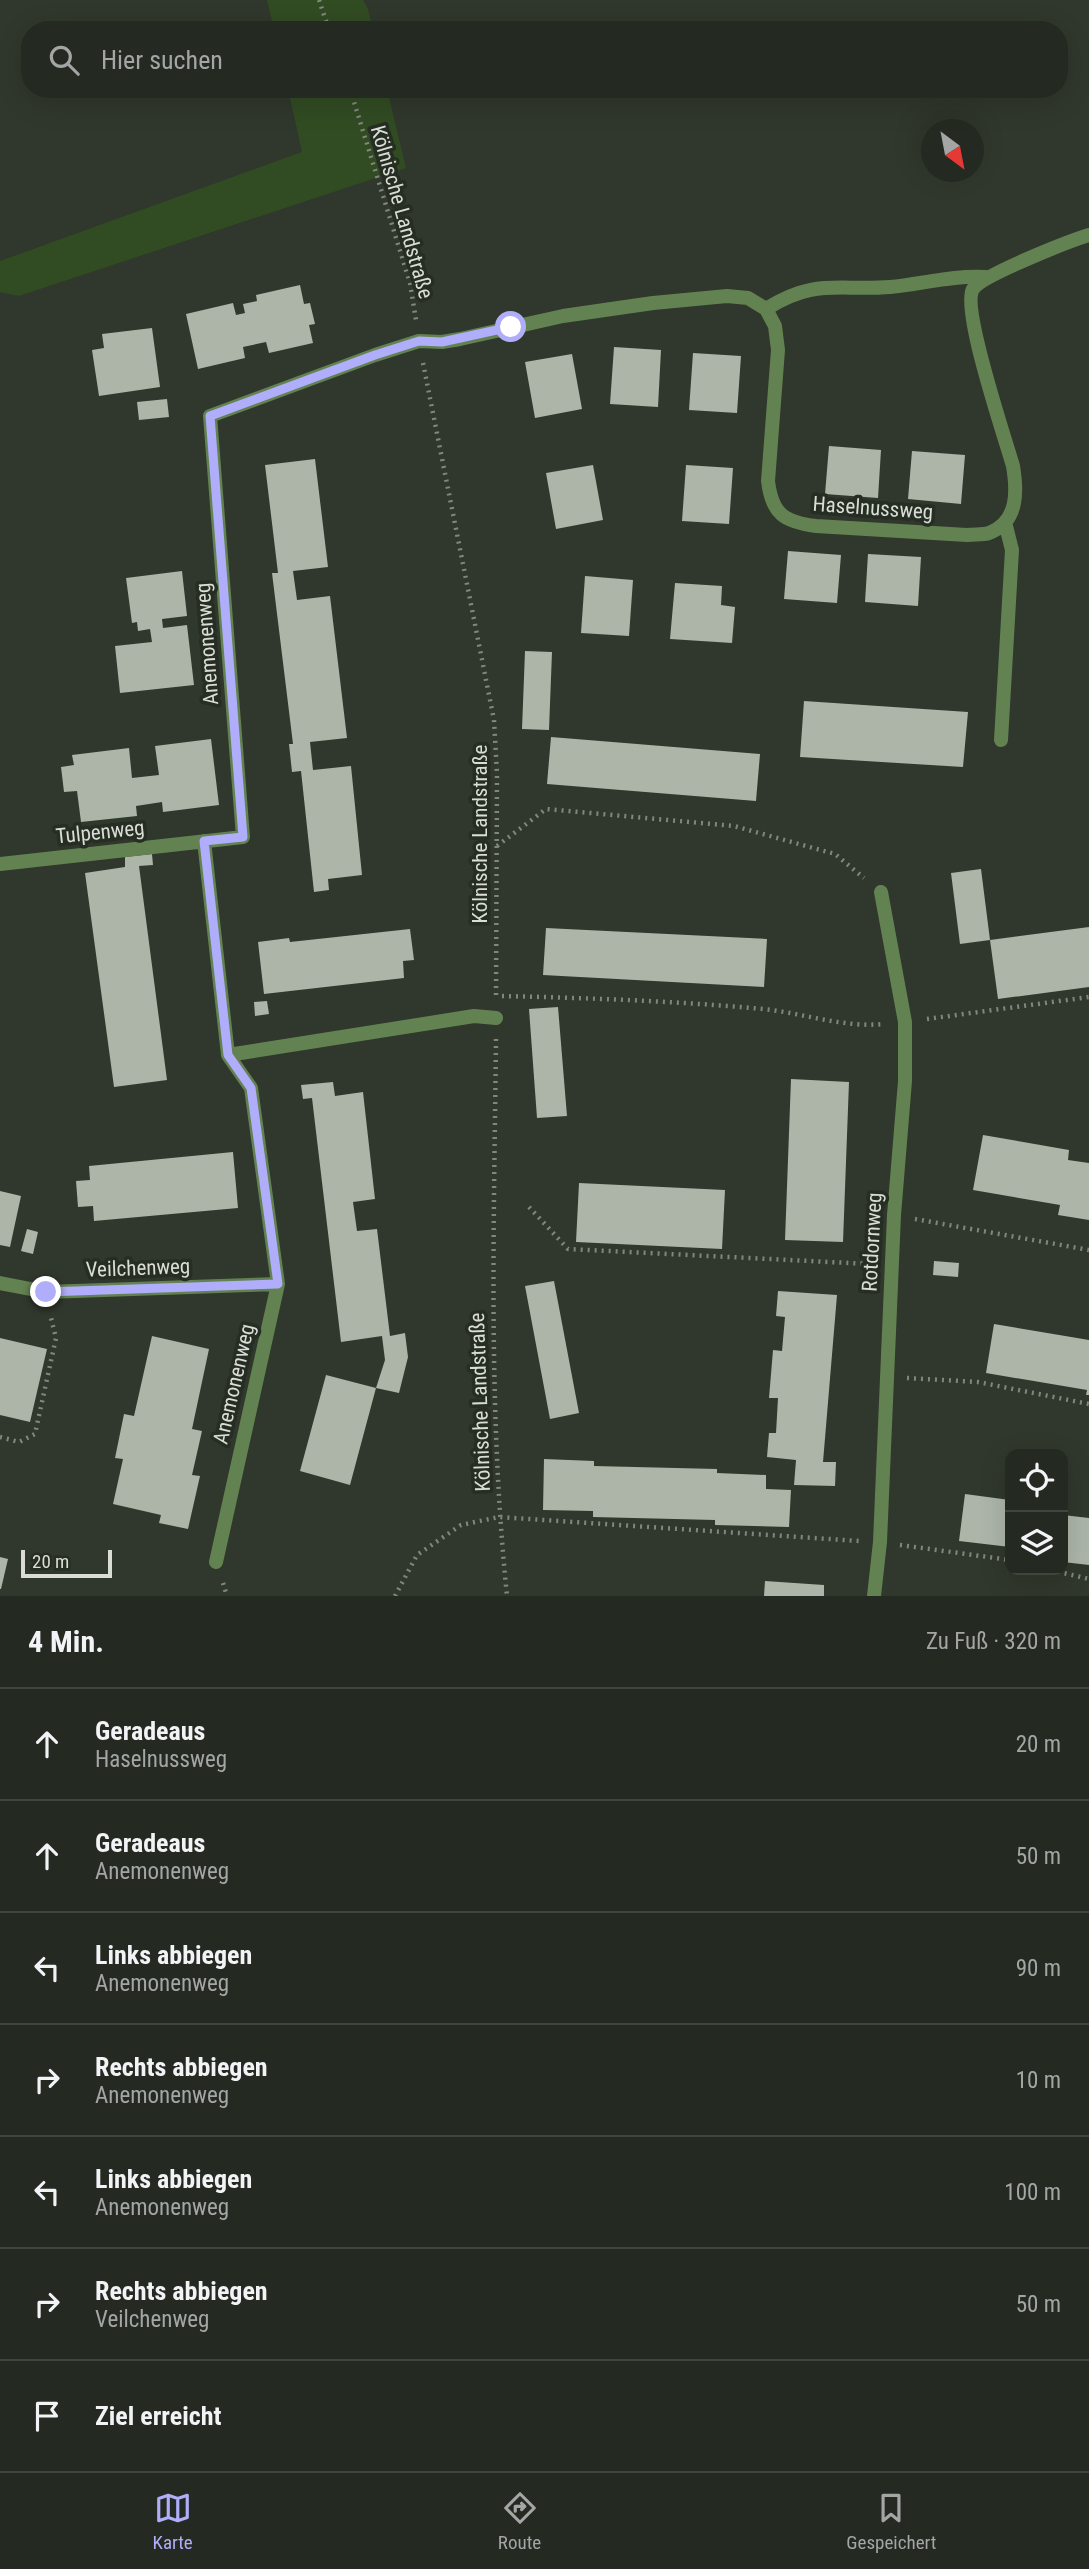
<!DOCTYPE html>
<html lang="de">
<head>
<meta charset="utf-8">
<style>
	body { margin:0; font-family:"Roboto Condensed",sans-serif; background:#2c312a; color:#f1f3f6 }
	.controls { position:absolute; right:21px; bottom:21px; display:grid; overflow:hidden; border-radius:14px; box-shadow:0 7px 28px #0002 }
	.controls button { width:63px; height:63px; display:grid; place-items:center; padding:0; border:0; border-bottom:2px solid #41453f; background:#242921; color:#f1f3f6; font:35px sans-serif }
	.compass { position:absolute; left:921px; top:119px; width:63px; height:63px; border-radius:50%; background:#242921; box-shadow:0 7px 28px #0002; rotate:148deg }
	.scale { position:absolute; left:21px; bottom:18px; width:91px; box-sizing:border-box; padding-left:7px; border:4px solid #d9ddd6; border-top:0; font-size:19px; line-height:24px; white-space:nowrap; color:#d9ddd6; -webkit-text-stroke:5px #262d23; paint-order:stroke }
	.stop { position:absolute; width:21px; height:21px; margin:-16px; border:5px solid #b0adfa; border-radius:50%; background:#fff }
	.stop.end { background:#b0adfa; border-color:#fff; box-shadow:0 2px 7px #0008 }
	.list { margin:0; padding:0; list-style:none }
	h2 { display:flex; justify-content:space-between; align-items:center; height:91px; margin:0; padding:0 28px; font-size:30px }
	h2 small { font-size:23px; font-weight:400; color:#a3a6a5 }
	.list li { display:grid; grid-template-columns:46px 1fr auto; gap:21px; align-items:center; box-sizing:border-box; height:112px; padding:0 28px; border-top:2px solid #41453f }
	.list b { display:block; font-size:26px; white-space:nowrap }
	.list p { margin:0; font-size:23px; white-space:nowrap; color:#a3a6a5 }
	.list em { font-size:23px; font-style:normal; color:#a3a6a5 }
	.icon { flex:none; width:38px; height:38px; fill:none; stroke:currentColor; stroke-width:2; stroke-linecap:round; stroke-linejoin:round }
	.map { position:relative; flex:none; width:1089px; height:1596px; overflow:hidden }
	.search { position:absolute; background:#242921; box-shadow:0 7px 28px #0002; left:21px; right:21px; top:21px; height:77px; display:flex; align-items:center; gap:18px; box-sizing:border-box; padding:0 24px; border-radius:28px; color:#a3a6a5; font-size:26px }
	.sheet { height:875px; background:#242921 }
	nav { display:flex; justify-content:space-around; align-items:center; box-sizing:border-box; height:98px; border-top:2px solid #41453f; background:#242921; font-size:19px; color:#a3a6a5 }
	nav a { display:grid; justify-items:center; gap:4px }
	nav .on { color:#b0adfa }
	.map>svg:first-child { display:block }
</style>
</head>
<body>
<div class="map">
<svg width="1089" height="1596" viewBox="0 0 1089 1596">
	<rect width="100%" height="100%" fill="#30372c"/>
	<path fill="#314b23" d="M 267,0 L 363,0 L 368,9 L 373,30 L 274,30 Z
		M 288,89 L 387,89 L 406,168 L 19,296 L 0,292 L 0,261 L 302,152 Z"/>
	<path fill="#acb5a8" d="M 300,285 L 304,304 L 310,303 L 315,324 L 309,325 L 313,343 L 269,353 L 266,342 L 243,347 L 245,358 L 198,369 L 186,314 L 233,303 L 236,315 L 245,313 L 243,304 L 257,301 L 256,295 Z
		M 152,328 L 160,387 L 99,396 L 92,350 L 104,348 L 102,334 Z
		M 614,347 L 661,350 L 658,407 L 610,404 Z
		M 693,353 L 741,356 L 737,413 L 689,410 Z
		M 572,354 L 582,409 L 535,418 L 525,362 Z
		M 167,399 L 169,417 L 139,420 L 137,402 Z
		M 829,446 L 881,450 L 878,498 L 825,494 Z
		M 912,451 L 965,455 L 961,504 L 908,499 Z
		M 315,459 L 328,567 L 293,571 L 297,600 L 330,596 L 347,738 L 310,742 L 313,770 L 351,766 L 362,875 L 328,879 L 329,890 L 314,892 L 301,771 L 292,772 L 289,744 L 293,744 L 272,573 L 278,573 L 265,465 Z
		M 593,465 L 603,520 L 556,529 L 546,473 Z
		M 686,465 L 733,468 L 729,524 L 682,521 Z
		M 788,551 L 841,555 L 837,603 L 784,599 Z
		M 868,554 L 921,557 L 918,606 L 865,602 Z
		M 182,571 L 187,616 L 162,619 L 163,628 L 187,625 L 194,685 L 120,693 L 115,646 L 152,642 L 150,629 L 138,631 L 137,622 L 132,623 L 126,578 Z
		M 585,576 L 633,580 L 629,636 L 581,633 Z
		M 675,583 L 722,586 L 721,605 L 735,607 L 732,643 L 670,639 Z
		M 525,651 L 552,652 L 549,730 L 522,729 Z
		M 804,701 L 968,712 L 963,767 L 800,757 Z
		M 551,737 L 760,754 L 756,801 L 547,784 Z
		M 211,739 L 219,805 L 163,812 L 162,802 L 136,806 L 137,816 L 81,822 L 77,791 L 64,792 L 61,767 L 74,765 L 72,755 L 129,748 L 132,778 L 159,775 L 155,746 Z
		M 152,854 L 153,865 L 139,866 L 167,1080 L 114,1087 L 85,873 L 125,867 L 125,857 Z
		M 981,869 L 990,940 L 960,944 L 951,873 Z
		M 1089,927 L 1089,987 L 998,999 L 990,940 Z
		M 546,928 L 767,939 L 764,987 L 543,975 Z
		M 410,929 L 414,960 L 403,961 L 404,978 L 264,994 L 258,942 L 289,938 L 290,942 Z
		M 267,1001 L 269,1014 L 255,1016 L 254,1002 Z
		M 558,1007 L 567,1116 L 537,1118 L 529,1009 Z
		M 791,1079 L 849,1082 L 843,1242 L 785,1240 Z
		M 333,1082 L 335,1096 L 363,1092 L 375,1199 L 353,1202 L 357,1231 L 377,1229 L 390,1336 L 405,1333 L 408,1357 L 399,1393 L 376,1388 L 350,1485 L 300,1471 L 326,1375 L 376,1388 L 385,1360 L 382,1336 L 341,1342 L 312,1098 L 303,1099 L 301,1085 Z
		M 983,1135 L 1069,1150 L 1068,1160 L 1089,1163 L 1089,1220 L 1058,1215 L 1060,1205 L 973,1190 Z
		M 233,1152 L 238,1208 L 94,1221 L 93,1206 L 78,1207 L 76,1181 L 90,1180 L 89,1166 Z
		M 579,1183 L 725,1190 L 722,1249 L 576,1242 Z
		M 0,1191 L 21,1196 L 10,1247 L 0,1245 Z
		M 27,1229 L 38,1232 L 33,1254 L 21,1251 Z
		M 934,1261 L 959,1263 L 958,1277 L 933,1275 Z
		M 554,1281 L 579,1413 L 550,1419 L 525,1286 Z
		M 778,1291 L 837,1295 L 823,1462 L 836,1462 L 835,1486 L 794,1485 L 796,1460 L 767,1457 L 769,1433 L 776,1433 L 778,1398 L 769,1398 L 773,1350 L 782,1351 L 785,1317 L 776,1316 Z
		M 994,1324 L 1089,1340 L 1089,1395 L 1086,1395 L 1087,1390 L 986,1373 Z
		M 152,1336 L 209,1349 L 192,1429 L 202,1431 L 192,1475 L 200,1476 L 188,1529 L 159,1523 L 161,1515 L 113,1504 L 123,1459 L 115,1458 L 124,1414 L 134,1416 Z
		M 0,1338 L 47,1349 L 30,1422 L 0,1415 Z
		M 544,1459 L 594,1461 L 594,1466 L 717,1469 L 717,1473 L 766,1475 L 766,1489 L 791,1490 L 789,1527 L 715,1525 L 715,1520 L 593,1517 L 593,1511 L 543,1510 Z
		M 965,1494 L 1010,1500 L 1010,1547 L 959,1541 Z
		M 1063,1515 L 1089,1518 L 1089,1565 L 1063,1562 Z
		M 0,1557 L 8,1559 L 1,1589 L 0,1589 Z
		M 765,1581 L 824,1585 L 824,1596 L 764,1596 Z"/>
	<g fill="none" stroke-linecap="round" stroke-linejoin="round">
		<path stroke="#81877e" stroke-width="4.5" stroke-dasharray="2 5" stroke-linecap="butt" d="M 319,0 L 329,30
			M 350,89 L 410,283 L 416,320
			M 423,363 L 494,720 L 497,774 L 496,999
			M 497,846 L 546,809 L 734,826 L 835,854 L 864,878
			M 502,996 C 589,998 676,1001 763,1009 C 803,1013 843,1028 883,1024
			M 927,1019 L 1089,997
			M 496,1039 C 494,1225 488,1411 507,1596
			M 529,1207 L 568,1249 L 870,1264
			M 915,1219 L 1089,1250
			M 907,1378 L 978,1382 L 1089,1404
			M 0,1437 L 19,1442 L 35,1434 L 56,1338 L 50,1314
			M 900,1545 L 1010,1560
			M 1051,1570 L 1089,1579
			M 223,1583 L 227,1596
			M 395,1596 L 417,1555 L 461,1525 L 499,1517 L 859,1541"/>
		<path stroke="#638252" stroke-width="14" d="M 766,309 C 814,278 838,291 890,287 C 922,284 953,275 986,277
			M 1001,740 L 1012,550 L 1005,522
			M 204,841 L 228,1055 L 251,1088 L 278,1284 L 216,1562
			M 0,864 L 243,837 L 210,416 L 375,355 L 419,341 L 442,342 L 460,339 L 563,316 L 653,303 L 727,296 L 748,298 L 766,309 L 775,326 L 778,350 L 768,481 C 772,514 784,522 816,526 L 967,535 C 974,534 983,535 989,533 C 1019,522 1017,490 1013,466 C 1005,438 961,308 973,289 C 982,275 1070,241 1089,235
			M 228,1055 L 474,1016 L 496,1018
			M 0,1283 L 46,1292 L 278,1284
			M 874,1596 L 880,1542 L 894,1215 L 905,1081 L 905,1022 L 881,892"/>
	</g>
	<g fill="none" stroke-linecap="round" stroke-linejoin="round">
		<path stroke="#b0adfa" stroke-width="9" d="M 46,1292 L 278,1284 L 251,1088 L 228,1055 L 204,841 L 243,837 L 210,416 L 375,355 L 419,341 L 442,342 L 511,327"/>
	</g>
	<g text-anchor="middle" stroke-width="7" stroke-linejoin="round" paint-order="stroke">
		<g font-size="21" fill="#d9ddd6" stroke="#262d23">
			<text transform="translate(402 212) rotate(74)" y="7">Kölnische Landstraße</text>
			<text transform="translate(873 508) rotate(4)" y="7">Haselnussweg</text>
			<text transform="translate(207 644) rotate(-94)" y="7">Anemonenweg</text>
			<text transform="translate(100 832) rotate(-6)" y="7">Tulpenweg</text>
			<text transform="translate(480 834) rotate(-90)" y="7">Kölnische Landstraße</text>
			<text transform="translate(872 1242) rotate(-87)" y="7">Rotdornweg</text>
			<text transform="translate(138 1268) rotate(-2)" y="7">Veilchenweg</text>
			<text transform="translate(234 1384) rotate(-77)" y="7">Anemonenweg</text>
			<text transform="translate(480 1402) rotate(-92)" y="7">Kölnische Landstraße</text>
		</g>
	</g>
</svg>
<div class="controls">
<button><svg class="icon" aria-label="locate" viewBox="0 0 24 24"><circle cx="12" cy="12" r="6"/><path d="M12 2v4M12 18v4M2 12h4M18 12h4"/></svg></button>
<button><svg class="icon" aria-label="layers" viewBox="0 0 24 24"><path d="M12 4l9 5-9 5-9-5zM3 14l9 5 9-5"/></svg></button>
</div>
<svg class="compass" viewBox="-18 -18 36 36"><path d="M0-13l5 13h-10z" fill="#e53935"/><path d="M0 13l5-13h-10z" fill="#a3a6a5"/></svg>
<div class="scale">20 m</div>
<div class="stop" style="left:511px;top:327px"></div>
<div class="stop end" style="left:46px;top:1292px"></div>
<div class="search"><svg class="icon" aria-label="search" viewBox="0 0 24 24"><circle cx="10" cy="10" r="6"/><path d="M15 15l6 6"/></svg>Hier suchen</div>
</div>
<section class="sheet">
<h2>4 Min.<small>Zu Fuß · 320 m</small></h2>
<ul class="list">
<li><svg class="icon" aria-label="ahead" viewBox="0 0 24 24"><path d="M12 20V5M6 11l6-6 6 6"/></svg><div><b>Geradeaus</b><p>Haselnussweg</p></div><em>20 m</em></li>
<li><svg class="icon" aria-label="ahead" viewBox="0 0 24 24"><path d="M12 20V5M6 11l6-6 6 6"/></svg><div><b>Geradeaus</b><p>Anemonenweg</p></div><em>50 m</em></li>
<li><svg class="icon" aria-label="left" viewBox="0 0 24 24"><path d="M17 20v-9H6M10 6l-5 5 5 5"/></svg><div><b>Links abbiegen</b><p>Anemonenweg</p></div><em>90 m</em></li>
<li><svg class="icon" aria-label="right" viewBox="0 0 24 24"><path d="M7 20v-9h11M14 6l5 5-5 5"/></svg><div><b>Rechts abbiegen</b><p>Anemonenweg</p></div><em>10 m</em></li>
<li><svg class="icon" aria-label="left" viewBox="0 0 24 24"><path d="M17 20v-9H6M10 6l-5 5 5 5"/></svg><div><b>Links abbiegen</b><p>Anemonenweg</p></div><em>100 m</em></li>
<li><svg class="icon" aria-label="right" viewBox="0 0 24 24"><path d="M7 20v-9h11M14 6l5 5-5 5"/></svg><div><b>Rechts abbiegen</b><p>Veilchenweg</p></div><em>50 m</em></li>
<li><svg class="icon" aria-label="arrive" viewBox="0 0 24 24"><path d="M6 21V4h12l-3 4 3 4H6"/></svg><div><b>Ziel erreicht</b></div></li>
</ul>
</section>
<nav>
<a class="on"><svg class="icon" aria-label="map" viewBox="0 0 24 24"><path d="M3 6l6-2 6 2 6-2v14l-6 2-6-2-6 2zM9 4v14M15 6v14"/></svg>Karte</a>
<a><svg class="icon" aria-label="directions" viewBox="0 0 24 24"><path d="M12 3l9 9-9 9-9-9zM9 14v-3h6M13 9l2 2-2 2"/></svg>Route</a>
<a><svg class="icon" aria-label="saved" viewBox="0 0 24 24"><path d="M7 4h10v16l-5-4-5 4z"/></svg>Gespeichert</a>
</nav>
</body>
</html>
